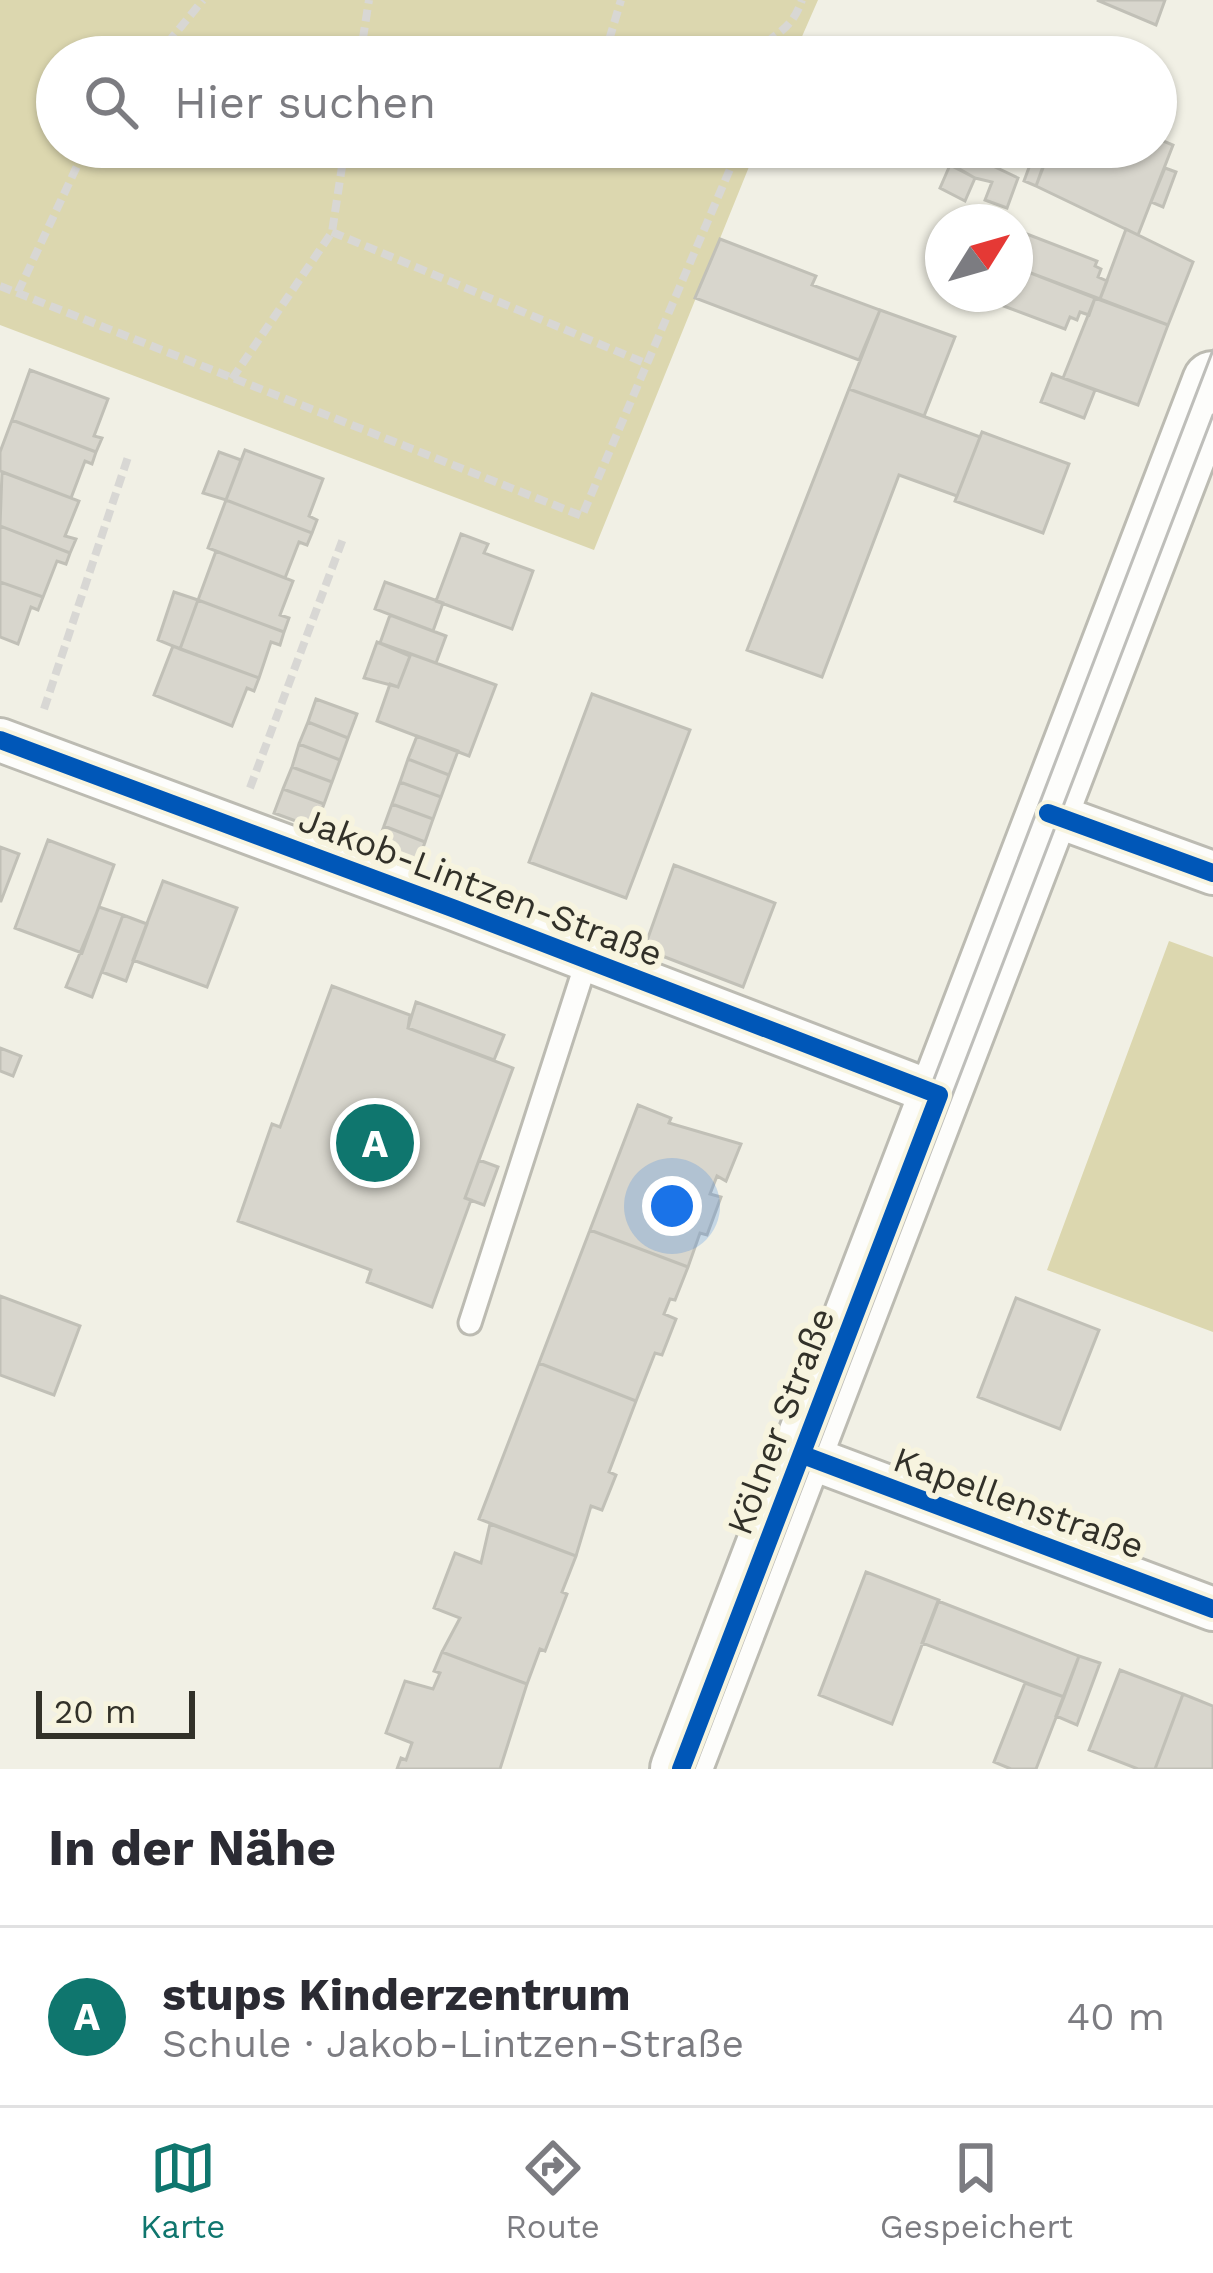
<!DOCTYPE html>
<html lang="de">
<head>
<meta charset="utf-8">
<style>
	body { margin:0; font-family:"Work Sans",sans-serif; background:#f2f2f3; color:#2b2b33 }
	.compass { position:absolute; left:925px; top:204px; width:108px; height:108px; border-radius:50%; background:#fff; box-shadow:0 3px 9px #0004; rotate:53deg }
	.scale { position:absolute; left:36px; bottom:30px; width:159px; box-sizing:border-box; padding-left:12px; border:6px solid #323129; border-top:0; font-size:33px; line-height:42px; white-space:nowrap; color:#323129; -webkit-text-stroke:9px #f7f4df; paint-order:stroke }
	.you { position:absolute; left:672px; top:1206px; width:42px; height:42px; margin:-30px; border:9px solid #fff; border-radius:50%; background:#1a73e8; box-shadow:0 0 0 18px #1a73e833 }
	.badge { display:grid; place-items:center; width:78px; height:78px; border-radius:50%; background:#0f766e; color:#fff; font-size:39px; font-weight:700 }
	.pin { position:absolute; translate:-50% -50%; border:6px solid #fff; box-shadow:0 3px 12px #0006 }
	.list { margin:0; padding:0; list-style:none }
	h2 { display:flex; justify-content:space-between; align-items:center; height:156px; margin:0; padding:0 48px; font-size:51px }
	h2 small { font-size:39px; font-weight:400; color:#7c7c81 }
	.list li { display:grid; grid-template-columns:78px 1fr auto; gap:36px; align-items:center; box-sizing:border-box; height:180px; padding:0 48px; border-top:3px solid #e1e1e2 }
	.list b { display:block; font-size:45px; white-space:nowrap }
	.list p { margin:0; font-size:39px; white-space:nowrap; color:#7c7c81 }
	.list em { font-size:39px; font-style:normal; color:#7c7c81 }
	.icon { flex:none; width:66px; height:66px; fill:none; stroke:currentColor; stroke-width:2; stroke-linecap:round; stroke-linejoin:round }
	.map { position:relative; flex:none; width:1213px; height:1769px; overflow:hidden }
	.search { position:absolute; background:#fff; box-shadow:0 3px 9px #0004; left:36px; right:36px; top:36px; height:132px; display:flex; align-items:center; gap:30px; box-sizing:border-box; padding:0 42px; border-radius:66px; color:#7c7c81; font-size:45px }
	.sheet { height:336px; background:#fff }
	nav { display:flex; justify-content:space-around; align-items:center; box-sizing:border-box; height:168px; border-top:3px solid #e1e1e2; background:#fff; font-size:33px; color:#7c7c81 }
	nav a { display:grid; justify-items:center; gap:6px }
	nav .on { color:#0f766e }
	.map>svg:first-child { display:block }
</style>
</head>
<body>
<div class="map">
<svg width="1213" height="1769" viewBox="0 0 1213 1769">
	<rect width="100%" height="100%" fill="#f1f0e5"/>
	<path fill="#dcd7af" d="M 0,0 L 818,0 L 793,57 L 57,57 L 57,147 L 757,147 L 594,550 L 0,325 Z
		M 1169,941 L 1213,957 L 1213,1332 L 1047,1270 Z"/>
	<path fill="#d8d6cd" stroke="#c1c0b7" stroke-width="3" d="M 1097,0 L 1165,0 L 1156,25 Z
		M 1156,138 L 1173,145 L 1138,235 L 1036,186 L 1050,147 L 1156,147 Z
		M 941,147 L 953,147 L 1018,178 L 1007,208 L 985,200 L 992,182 L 975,178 L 937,156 Z
		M 1034,154 L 1046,160 L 1036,186 L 1024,181 Z
		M 950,165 L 975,178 L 965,201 L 940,188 Z
		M 1165,168 L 1176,172 L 1163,207 L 1151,202 Z
		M 1126,229 L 1193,262 L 1168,325 L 1100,299 Z
		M 1019,231 L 1097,261 L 1095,266 L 1101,269 L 1098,277 L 1107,281 L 1100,299 L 1015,267 L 1015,242 Z
		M 720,239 L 816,276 L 812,285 L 880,310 L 859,360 L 695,298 Z
		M 1015,267 L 1095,298 L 1089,315 L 1080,312 L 1077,320 L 1070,317 L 1065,329 L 993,302 L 996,294 L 1015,294 Z
		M 1095,298 L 1168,325 L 1138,405 L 1063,378 Z
		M 880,310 L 955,337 L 924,416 L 849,389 Z
		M 30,370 L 108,399 L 94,436 L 102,438 L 96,452 L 12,420 Z
		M 1052,374 L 1095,390 L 1084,418 L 1041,402 Z
		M 849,389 L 980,437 L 957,496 L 899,475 L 822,677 L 747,650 Z
		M 12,420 L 96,452 L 92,464 L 85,461 L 71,498 L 0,471 L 0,452 Z
		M 982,432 L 1069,464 L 1043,533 L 955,501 Z
		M 245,450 L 323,479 L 309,516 L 317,520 L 312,533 L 226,500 Z
		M 219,452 L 241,460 L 226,500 L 203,493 Z
		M 2,472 L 79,501 L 65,536 L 76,539 L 70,553 L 0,526 Z
		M 226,500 L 312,533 L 307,545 L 299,542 L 285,578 L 208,548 Z
		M 0,526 L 70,553 L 66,564 L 57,561 L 43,597 L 0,582 Z
		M 461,534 L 488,544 L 484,553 L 533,571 L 512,629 L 436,601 Z
		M 216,551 L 293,581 L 280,615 L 289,618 L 284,632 L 198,600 Z
		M 0,582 L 43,597 L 38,610 L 31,607 L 18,644 L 0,637 Z
		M 385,582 L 443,603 L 433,631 L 375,609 Z
		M 174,592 L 198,600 L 180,649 L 158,640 Z
		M 198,600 L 284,632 L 280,645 L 271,642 L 259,678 L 180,649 Z
		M 390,615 L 446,636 L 436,663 L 380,643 Z
		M 377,642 L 410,656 L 398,687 L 364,678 Z
		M 173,646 L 259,678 L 254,691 L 247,688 L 232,726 L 154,695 Z
		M 403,651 L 496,685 L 469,756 L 377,721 L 390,684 L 398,687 L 410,656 Z
		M 592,694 L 690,730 L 626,898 L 529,862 Z
		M 316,699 L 357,714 L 348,738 L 308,722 Z
		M 308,722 L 348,738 L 340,760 L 299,744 Z
		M 417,736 L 458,751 L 449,775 L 408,759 Z
		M 299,744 L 340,760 L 332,782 L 292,767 Z
		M 408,759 L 449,775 L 441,797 L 400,782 Z
		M 292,767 L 332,782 L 324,804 L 283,789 Z
		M 400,782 L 441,797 L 433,819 L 392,804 Z
		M 283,789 L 324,804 L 315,828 L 274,813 Z
		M 392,804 L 433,819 L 425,842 L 384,826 Z
		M 384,826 L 425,842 L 417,865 L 375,850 Z
		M 48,840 L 114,865 L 82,953 L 15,928 Z
		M 0,847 L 19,854 L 1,901 L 0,901 Z
		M 674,865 L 775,903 L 743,987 L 644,949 Z
		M 163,881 L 237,908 L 207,987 L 133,960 Z
		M 99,907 L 123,915 L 92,997 L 66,987 Z
		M 123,915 L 147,924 L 126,981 L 102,972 Z
		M 332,986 L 410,1015 L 408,1028 L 513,1068 L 465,1198 L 471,1200 L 432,1307 L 367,1282 L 371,1270 L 238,1221 L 272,1124 L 280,1127 Z
		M 416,1002 L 504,1035 L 494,1060 L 408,1028 Z
		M 0,1048 L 21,1056 L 13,1076 L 0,1071 Z
		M 638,1105 L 671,1118 L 669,1123 L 741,1144 L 726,1181 L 717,1176 L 710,1194 L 721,1197 L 707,1235 L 700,1233 L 688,1267 L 590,1230 Z
		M 479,1160 L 498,1167 L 484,1205 L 465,1198 Z
		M 590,1230 L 688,1267 L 675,1300 L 670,1299 L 664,1314 L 676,1319 L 662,1355 L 655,1353 L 636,1401 L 539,1363 Z
		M 0,1296 L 80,1326 L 54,1395 L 0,1375 Z
		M 1016,1298 L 1099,1330 L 1060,1429 L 978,1397 Z
		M 539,1363 L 636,1401 L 609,1472 L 616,1475 L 602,1510 L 591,1506 L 576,1556 L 479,1519 Z
		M 490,1524 L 576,1556 L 562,1592 L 567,1594 L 545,1651 L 540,1649 L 527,1684 L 442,1652 L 460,1618 L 434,1608 L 455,1553 L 481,1563 Z
		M 866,1572 L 939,1600 L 892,1724 L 819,1695 Z
		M 938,1601 L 1079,1656 L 1064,1697 L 922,1643 Z
		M 442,1652 L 527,1684 L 500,1769 L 397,1769 L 401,1758 L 406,1760 L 412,1743 L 386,1733 L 405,1681 L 433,1689 L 440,1673 L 434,1671 Z
		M 1079,1656 L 1100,1663 L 1077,1725 L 1056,1716 Z
		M 1120,1670 L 1183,1694 L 1155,1769 L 1138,1769 L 1089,1750 Z
		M 1025,1683 L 1064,1697 L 1036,1769 L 1011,1769 L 994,1762 Z
		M 1183,1694 L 1213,1706 L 1213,1769 L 1155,1769 Z"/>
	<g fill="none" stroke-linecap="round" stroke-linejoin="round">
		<defs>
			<path id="service" d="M 470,1323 L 587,960"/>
			<path id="minor" d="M 0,740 L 455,909 L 939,1095
				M 1048,813 L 1213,873
				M 803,1455 L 1213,1609"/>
			<path id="secondary" d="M 681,1769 L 1213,382"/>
		</defs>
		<use href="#service" stroke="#bcbbb2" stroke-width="27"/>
		<use href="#minor" stroke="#bcbbb2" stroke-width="48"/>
		<use href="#secondary" stroke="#bcbbb2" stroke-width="66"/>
		<path stroke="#d8d7d4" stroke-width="8" stroke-dasharray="12 6" stroke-linecap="butt" d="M 156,57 L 203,0
			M 360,57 L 369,0
			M 604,57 L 621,0
			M 756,57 C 771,30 789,37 802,0
			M 332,232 L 645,363
			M 0,286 L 582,516 L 730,169 L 720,147
			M 18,292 L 86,147
			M 232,379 L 332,232 L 345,147
			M 44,709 L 129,454
			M 250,788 L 344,536"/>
		<use href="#service" stroke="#fdfdfb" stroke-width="21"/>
		<use href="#minor" stroke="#fdfdfb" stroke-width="42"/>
		<use href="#secondary" stroke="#fdfdfb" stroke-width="60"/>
		<path stroke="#bebeba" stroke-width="3" d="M 670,1769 L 1213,350
			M 694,1769 L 1213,415"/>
		<defs>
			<path id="cycleway" d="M 0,740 L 455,909 L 939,1095 L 681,1769
				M 1048,813 L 1213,873
				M 803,1455 L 1213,1609"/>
		</defs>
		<use href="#cycleway" stroke="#f7f4df" stroke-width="26"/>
		<use href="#cycleway" stroke="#0057b8" stroke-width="18"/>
	</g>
	<g text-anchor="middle" stroke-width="12" stroke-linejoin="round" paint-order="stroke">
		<g font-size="36" fill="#323129" stroke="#f7f4df">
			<text transform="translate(481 886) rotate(21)" y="13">Jakob-Lintzen-Straße</text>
			<text transform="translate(780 1421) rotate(-69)" y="13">Kölner Straße</text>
			<text transform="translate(1019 1502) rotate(20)" y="13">Kapellenstraße</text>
		</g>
	</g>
</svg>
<svg class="compass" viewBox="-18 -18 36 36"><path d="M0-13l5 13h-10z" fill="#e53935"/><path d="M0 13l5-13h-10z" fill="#7c7c81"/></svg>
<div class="scale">20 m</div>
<div class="you"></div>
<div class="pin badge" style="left:375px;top:1143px">A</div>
<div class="search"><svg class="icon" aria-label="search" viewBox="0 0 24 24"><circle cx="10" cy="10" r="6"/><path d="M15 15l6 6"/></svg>Hier suchen</div>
</div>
<section class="sheet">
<h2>In der Nähe<small></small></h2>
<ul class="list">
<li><span class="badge">A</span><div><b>stups Kinderzentrum</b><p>Schule · Jakob-Lintzen-Straße</p></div><em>40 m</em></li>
</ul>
</section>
<nav>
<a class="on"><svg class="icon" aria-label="map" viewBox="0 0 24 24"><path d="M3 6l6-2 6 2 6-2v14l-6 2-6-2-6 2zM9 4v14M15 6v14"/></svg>Karte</a>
<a><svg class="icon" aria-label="directions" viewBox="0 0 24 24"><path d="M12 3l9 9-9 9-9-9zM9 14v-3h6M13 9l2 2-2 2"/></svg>Route</a>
<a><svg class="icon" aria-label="saved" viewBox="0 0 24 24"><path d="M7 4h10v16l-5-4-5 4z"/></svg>Gespeichert</a>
</nav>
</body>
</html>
